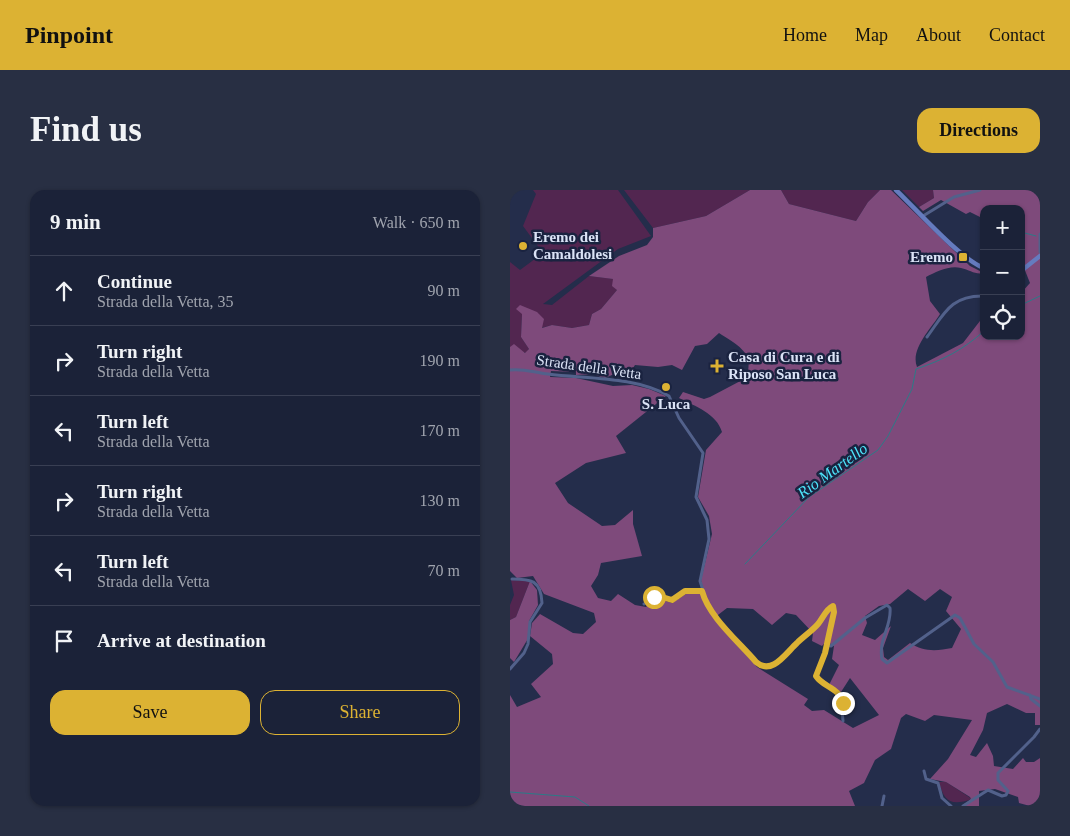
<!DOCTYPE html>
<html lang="en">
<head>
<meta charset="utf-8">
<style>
	body { margin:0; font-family:Georgia,serif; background:#282f43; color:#f1f3f6 }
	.controls { position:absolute; right:15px; top:15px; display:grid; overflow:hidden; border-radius:10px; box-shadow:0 1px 4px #0004 }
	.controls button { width:45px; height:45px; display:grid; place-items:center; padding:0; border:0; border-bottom:1px solid #393f53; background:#1b2238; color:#f1f3f6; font:25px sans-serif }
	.stop { position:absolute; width:15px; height:15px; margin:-11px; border:4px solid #dcb233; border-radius:50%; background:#fff }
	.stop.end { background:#dcb233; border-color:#fff; box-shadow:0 1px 5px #0008 }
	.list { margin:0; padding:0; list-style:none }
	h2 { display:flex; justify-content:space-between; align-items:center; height:65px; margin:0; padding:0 20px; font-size:21px }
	h2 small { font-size:16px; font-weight:400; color:#a0a4ae }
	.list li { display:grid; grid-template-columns:32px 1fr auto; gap:15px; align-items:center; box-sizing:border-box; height:70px; padding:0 20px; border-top:1px solid #393f53 }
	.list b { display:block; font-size:19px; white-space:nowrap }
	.list p { margin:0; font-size:16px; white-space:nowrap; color:#a0a4ae }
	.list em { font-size:16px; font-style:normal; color:#a0a4ae }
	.actions { display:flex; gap:10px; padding:15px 20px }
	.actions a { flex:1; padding:11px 0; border:1px solid #dcb233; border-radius:15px; text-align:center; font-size:18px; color:#dcb233 }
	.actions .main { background:#dcb233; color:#111 }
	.icon { flex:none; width:28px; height:28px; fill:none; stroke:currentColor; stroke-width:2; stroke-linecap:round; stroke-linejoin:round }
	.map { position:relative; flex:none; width:530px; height:616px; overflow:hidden; border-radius:15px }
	header { display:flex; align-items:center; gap:30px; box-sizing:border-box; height:70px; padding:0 25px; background:#dcb233; color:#111 }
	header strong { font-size:24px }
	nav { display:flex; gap:28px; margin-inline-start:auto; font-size:18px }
	.intro { display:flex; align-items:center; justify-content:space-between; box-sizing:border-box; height:120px; padding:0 30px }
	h1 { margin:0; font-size:35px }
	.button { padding:12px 22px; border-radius:15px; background:#dcb233; color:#111; font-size:18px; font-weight:700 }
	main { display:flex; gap:30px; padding:0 30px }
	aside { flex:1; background:#1b2238; border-radius:15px; box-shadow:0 1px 4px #0004 }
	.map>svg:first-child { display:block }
</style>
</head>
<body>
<header>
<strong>Pinpoint</strong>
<nav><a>Home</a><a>Map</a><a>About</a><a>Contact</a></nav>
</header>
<div class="intro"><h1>Find us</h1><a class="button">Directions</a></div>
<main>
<aside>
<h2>9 min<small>Walk · 650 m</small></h2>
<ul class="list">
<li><svg class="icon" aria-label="ahead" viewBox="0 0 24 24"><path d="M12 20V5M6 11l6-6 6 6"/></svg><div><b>Continue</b><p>Strada della Vetta, 35</p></div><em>90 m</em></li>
<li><svg class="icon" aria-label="right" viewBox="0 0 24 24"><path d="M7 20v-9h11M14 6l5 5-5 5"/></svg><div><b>Turn right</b><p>Strada della Vetta</p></div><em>190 m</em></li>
<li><svg class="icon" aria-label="left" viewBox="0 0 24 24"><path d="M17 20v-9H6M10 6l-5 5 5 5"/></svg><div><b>Turn left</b><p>Strada della Vetta</p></div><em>170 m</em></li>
<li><svg class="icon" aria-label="right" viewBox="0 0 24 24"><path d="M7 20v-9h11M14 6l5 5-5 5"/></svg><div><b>Turn right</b><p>Strada della Vetta</p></div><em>130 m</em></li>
<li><svg class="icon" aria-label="left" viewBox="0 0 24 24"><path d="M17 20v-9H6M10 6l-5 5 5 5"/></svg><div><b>Turn left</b><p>Strada della Vetta</p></div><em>70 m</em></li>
<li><svg class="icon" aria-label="arrive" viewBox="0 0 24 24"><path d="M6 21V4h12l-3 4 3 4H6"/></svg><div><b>Arrive at destination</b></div></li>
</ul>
<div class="actions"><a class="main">Save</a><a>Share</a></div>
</aside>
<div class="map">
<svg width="530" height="616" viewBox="0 0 530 616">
	<rect width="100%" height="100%" fill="#242d4b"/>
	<path fill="#522650" d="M 23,0 L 108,0 L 141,46 L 108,59 L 33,114 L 42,115 L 79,86 L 104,89 L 107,100 L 91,119 L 82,124 L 79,135 L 62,138 L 42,135 L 31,138 L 12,124 L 11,147 L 19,159 L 16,163 L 0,157 L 0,72 L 10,80 L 33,63 L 13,36 L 26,4 Z
		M 114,0 L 240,0 L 196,26 L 143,38 Z
		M 271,0 L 370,0 L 358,12 L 346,31 L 279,14 Z
		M 392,0 L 423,0 L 424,8 L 409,17 Z
		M 1,390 L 20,391 L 6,427 L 0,430 L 0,415 L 4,405 Z
		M 429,592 L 436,592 L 462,609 C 441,616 434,612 429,592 Z"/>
	<path fill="#7e4a7b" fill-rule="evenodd" d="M 240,0 L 271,0 L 279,14 L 346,31 L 358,12 L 370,0 L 381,0 L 460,76 L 474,83 C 465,85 460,80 451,78 C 439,75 426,82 416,87 L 420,111 L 430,124 C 421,139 400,159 407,177 L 453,153 L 473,127 L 474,146 L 511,146 L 511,103 L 520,93 L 514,78 L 511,79 L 511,19 L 474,19 L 474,29 L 460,22 L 456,24 L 431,10 L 413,21 L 409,17 L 424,8 L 423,0 L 530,0 L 530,535 L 525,535 L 525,523 L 516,523 L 497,514 L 477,523 L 473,540 L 460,565 L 466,567 L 477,553 L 483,566 L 484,576 L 503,579 L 513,568 L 516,572 L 524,572 L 530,568 L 530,612 L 520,616 L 509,613 L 508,607 L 485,599 L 469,601 L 469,616 L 452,616 L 461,609 L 460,607 L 436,592 L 420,589 L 438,569 L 462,530 L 424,525 L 415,531 L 396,524 L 391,528 L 381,559 L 365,570 L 354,593 L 339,601 L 345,616 L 0,616 L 0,505 L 7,517 L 31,507 L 21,494 L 43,474 L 42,464 L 20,446 L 22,433 L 30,424 L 63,443 L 73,444 L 86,432 L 84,423 L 34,404 L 23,386 L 7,388 L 0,381 L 0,157 L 4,154 L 15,163 L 19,159 L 11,147 L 12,124 L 6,119 L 10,115 L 27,122 L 34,129 L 32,138 L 42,135 L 62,138 L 79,135 L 82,124 L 91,119 L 107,100 L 102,96 L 103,89 L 79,86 L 109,66 L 137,55 L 143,47 L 143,38 L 196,26 ZM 209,143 C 229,156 245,163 236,188 L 200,207 L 194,209 L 173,202 L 169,208 C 185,216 207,224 212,242 L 196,260 L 188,307 L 199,326 L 202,344 L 191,390 L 194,403 L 176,404 L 162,413 C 150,409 145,407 136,417 L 125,415 L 108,404 L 101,411 L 88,408 L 81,396 L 88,385 L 91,373 L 132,366 L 123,334 L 123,320 L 105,335 L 92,336 L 58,313 L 45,293 L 76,273 L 116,263 L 106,246 L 156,206 L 139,199 L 122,195 L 103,196 L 66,188 L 40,187 L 41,181 L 66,182 L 66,185 L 82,184 L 95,188 L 118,178 L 123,178 L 125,175 L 148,177 L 162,175 L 172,180 L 185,156 L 197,154 ZM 398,399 L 415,411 L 430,399 L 442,407 L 436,421 L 451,439 L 442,458 C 427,461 413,462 400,453 L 378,470 L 374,467 L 373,458 L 381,436 L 365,450 L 352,445 L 357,433 L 355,426 L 369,416 L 380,414 ZM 217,418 L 243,419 L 262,435 L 276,423 L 286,425 L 303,443 L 302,451 L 312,456 L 316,451 L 324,456 L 322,469 L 329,475 L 319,495 L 331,502 L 340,488 L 369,525 L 343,538 L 314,520 L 302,521 L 294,515 L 298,509 L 247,477 L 204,428 Z
		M 20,391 L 27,400 L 28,415 L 19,431 L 19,447 L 4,472 L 0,468 L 0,430 L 6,427 Z"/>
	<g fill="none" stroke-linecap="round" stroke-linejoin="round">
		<path stroke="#2b7b87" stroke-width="1" d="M 511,42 L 526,46
			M 511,115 L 530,106
			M 235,374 L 299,307 L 368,260 L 378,246 L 402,199 L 406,179 C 433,170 453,160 474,141
			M 0,602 L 65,607 L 79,616"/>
		<path stroke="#52618b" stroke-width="3" d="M 413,26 L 444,7 L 470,0
			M 530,44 L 530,62
			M 417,147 C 434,124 441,105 474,106
			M 0,180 C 14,178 25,183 38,184 C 76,189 125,186 159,206 L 169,228 L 193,263 L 186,307 L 197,330 L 199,349 L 190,391 L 199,419 L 250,476 L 263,475 L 271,470 L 308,433 L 321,416 L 325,420 L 317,450 L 317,455 L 321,456 L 355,428 L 377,415 L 380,418 C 382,436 368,450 372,469 L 377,473 L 445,425 L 450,428 L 464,454 L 483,472 L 497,497 L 530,509
			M 134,414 L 146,407 L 161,410 L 175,401 L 192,401
			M 317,455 L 306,486 L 331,505 L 333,531
			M 0,479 L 14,463 L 18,454 L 20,432 L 32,413 C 31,390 21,389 2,389
			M 520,505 L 521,509 L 530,516
			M 414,581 L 416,589 L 428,593 L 432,608 L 441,616
			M 372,616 L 374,606
			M 453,616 L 478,600 L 492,606 L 496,605 L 498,601 L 488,590 L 488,583 L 524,547 L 530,539"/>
		<path stroke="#657bbf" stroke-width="4.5" d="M 386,0 C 406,19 451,70 474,78
			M 511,81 L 530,66"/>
	</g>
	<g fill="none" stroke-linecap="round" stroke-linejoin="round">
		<path stroke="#dcb233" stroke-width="6" d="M 144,407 L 149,406 L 162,410 L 175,401 L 192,401 C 199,427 228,451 246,472 C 262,486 276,463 287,453 C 294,446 302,441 308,434 C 313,428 316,419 323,416 L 324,422 L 315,463 L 306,486 C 314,498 329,497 333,513"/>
	</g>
	<g fill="#dcb233" stroke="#1a2340" stroke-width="2">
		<circle cx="13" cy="56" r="5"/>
		<rect x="448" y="62" width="10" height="10" rx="2.5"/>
		<path d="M204.5 168.5h5v5h5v5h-5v5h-5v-5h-5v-5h5z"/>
		<circle cx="156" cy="197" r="5"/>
	</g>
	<g text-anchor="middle" stroke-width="5" stroke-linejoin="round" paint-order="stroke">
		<g font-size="15" font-weight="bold" fill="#dbe3f6" stroke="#1a2340" text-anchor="start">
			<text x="23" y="52">Eremo dei<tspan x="23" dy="17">Camaldolesi</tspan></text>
			<text x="443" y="72" text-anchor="end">Eremo</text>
			<text x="218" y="172">Casa di Cura e di<tspan x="218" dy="17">Riposo San Luca</tspan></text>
			<text x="156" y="219" text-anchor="middle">S. Luca</text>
		</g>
		<g font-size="15" fill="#dbe3f6" stroke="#1a2340">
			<text transform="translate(79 177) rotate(8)" y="5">Strada della Vetta</text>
		</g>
		<g font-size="16" font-style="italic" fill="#4de4fa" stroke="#1a2340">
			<text transform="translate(322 280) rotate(-36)" y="6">Rio Martello</text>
		</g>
	</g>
</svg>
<div class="controls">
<button>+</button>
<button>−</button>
<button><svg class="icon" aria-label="locate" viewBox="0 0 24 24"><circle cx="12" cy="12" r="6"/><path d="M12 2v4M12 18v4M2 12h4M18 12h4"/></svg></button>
</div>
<div class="stop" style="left:144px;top:407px"></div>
<div class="stop end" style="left:333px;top:513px"></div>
</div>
</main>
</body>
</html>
